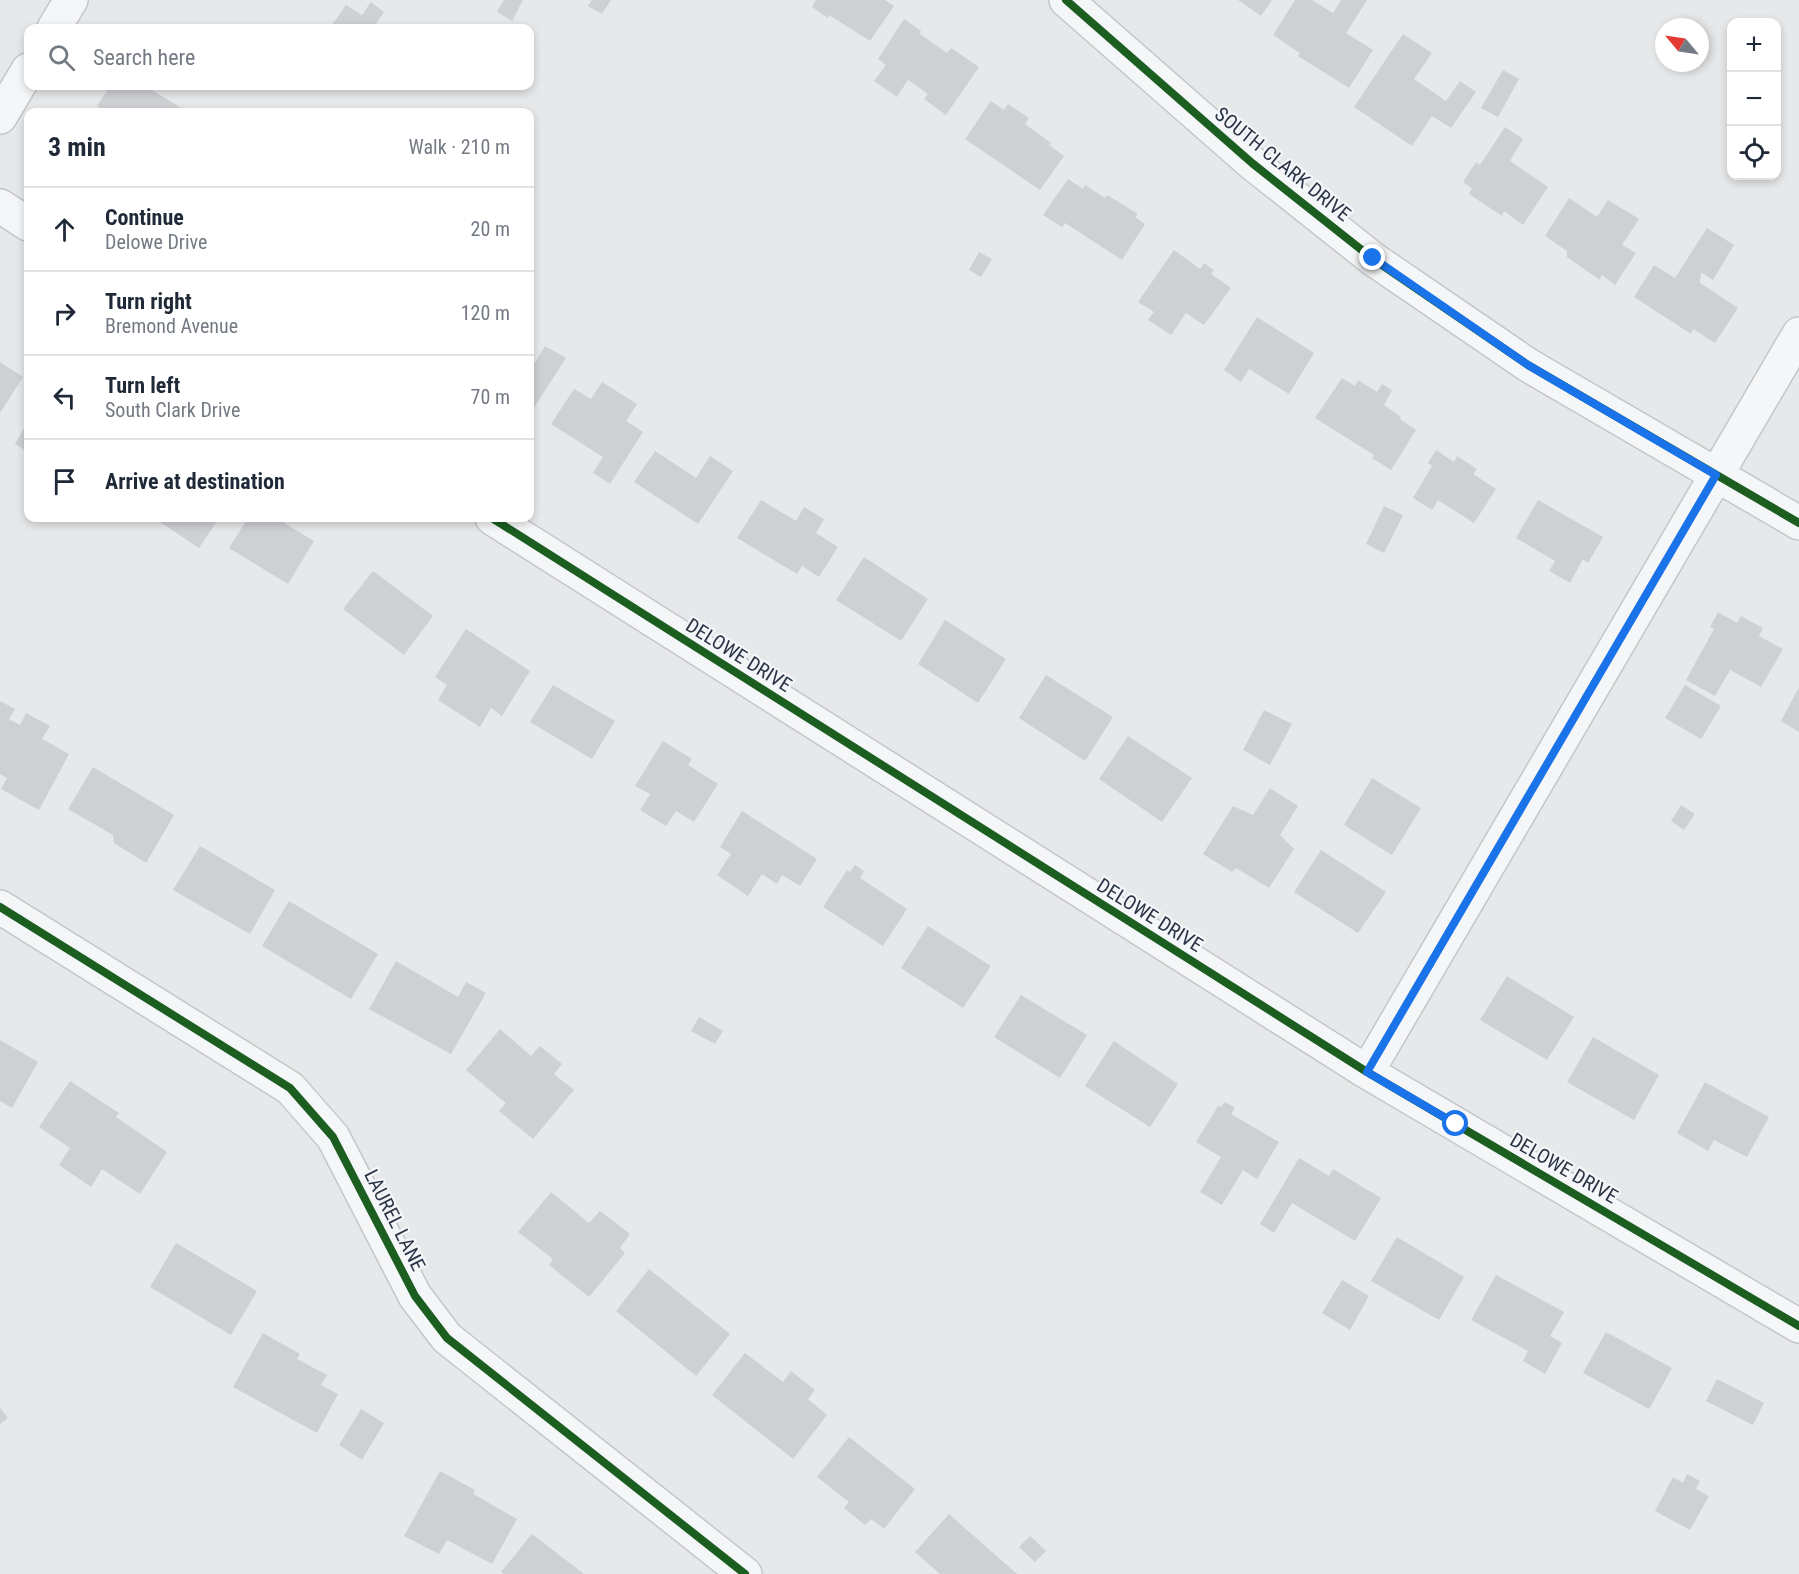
<!DOCTYPE html>
<html lang="en">
<head>
<meta charset="utf-8">
<style>
	body { margin:0; font-family:"Roboto Condensed",sans-serif; background:#f6f6f7; color:#1f2937 }
	.controls { position:absolute; right:18px; top:18px; display:grid; overflow:hidden; border-radius:12px; box-shadow:0 3px 9px #0003 }
	.controls button { width:54px; height:54px; display:grid; place-items:center; padding:0; border:0; border-bottom:2px solid #e0e1e3; background:#fff; color:#1f2937; font:30px sans-serif }
	.compass { position:absolute; left:1655px; top:18px; width:54px; height:54px; border-radius:50%; background:#fff; box-shadow:0 3px 9px #0003; rotate:299deg }
	.stop { position:absolute; width:18px; height:18px; margin:-14px; border:4px solid #1a73e8; border-radius:50%; background:#fff }
	.stop.end { background:#1a73e8; border-color:#fff; box-shadow:0 2px 6px #0008 }
	.list { margin:0; padding:0; list-style:none }
	h2 { display:flex; justify-content:space-between; align-items:center; height:78px; margin:0; padding:0 24px; font-size:26px }
	h2 small { font-size:20px; font-weight:400; color:#747a83 }
	.list li { display:grid; grid-template-columns:39px 1fr auto; gap:18px; align-items:center; box-sizing:border-box; height:84px; padding:0 24px; border-top:2px solid #e0e1e3 }
	.list b { display:block; font-size:22px; white-space:nowrap }
	.list p { margin:0; font-size:20px; white-space:nowrap; color:#747a83 }
	.list em { font-size:20px; font-style:normal; color:#747a83 }
	.icon { flex:none; width:33px; height:33px; fill:none; stroke:currentColor; stroke-width:2; stroke-linecap:round; stroke-linejoin:round }
	.map { position:relative; flex:none; width:1799px; height:1574px; overflow:hidden }
	.search { position:absolute; background:#fff; box-shadow:0 3px 9px #0003; left:24px; top:24px; width:510px; height:66px; display:flex; align-items:center; gap:15px; box-sizing:border-box; padding:0 21px; border-radius:12px; color:#747a83; font-size:22px }
	.panel { position:absolute; background:#fff; box-shadow:0 3px 9px #0003; left:24px; top:108px; width:510px; height:414px; border-radius:12px }
	.map>svg:first-child { display:block }
</style>
</head>
<body>
<div class="map">
<svg width="1799" height="1574" viewBox="0 0 1799 1574">
	<rect width="100%" height="100%" fill="#e6e8ea"/>
	<path fill="#ced0d3" d="M 504,0 L 523,0 L 512,21 L 497,12 Z
		M 592,0 L 611,0 L 602,14 L 588,6 Z
		M 816,0 L 885,0 L 894,6 L 870,41 L 829,15 L 828,18 L 812,7 Z
		M 1238,0 L 1272,0 L 1261,16 Z
		M 1295,0 L 1312,0 L 1333,13 L 1341,0 L 1367,0 L 1346,33 L 1373,50 L 1349,88 L 1298,56 L 1300,53 L 1273,35 Z
		M 371,2 L 384,12 L 373,28 L 330,28 L 346,5 L 362,15 Z
		M 904,19 L 921,31 L 920,34 L 947,53 L 951,48 L 979,67 L 946,115 L 924,99 L 928,94 L 908,80 L 897,97 L 874,81 L 886,65 L 878,59 Z
		M 1403,34 L 1432,53 L 1414,79 L 1446,101 L 1460,81 L 1476,92 L 1451,128 L 1432,116 L 1412,146 L 1354,107 Z
		M 1503,70 L 1519,79 L 1498,117 L 1481,108 Z
		M 110,86 L 145,86 L 188,112 L 108,112 L 97,106 Z
		M 991,101 L 1004,110 L 1008,104 L 1029,118 L 1025,124 L 1051,143 L 1049,145 L 1064,156 L 1040,190 L 965,139 Z
		M 1505,127 L 1523,139 L 1510,161 L 1548,187 L 1523,225 L 1504,211 L 1502,216 L 1469,194 L 1472,188 L 1463,182 L 1476,162 L 1480,165 Z
		M 1068,179 L 1083,189 L 1085,185 L 1105,198 L 1107,195 L 1138,214 L 1135,217 L 1145,224 L 1122,260 L 1065,223 L 1062,227 L 1043,215 Z
		M 1569,198 L 1597,217 L 1608,200 L 1639,219 L 1622,245 L 1636,253 L 1615,285 L 1602,275 L 1600,280 L 1567,257 L 1567,251 L 1545,236 Z
		M 1707,228 L 1734,245 L 1713,280 L 1701,272 L 1700,283 L 1738,308 L 1715,343 L 1693,329 L 1691,334 L 1634,297 L 1654,265 L 1675,278 Z
		M 1174,250 L 1200,269 L 1204,263 L 1214,270 L 1211,274 L 1231,288 L 1204,325 L 1186,313 L 1171,335 L 1148,320 L 1154,312 L 1138,302 Z
		M 979,252 L 992,259 L 981,277 L 969,270 Z
		M 1257,317 L 1314,353 L 1289,394 L 1249,369 L 1241,382 L 1224,370 Z
		M 545,346 L 566,358 L 530,414 L 530,359 L 535,363 Z
		M 0,362 L 23,377 L 0,413 Z
		M 1342,378 L 1355,386 L 1358,380 L 1377,392 L 1382,384 L 1392,390 L 1384,405 L 1401,417 L 1400,419 L 1416,430 L 1391,470 L 1372,458 L 1374,455 L 1315,418 Z
		M 602,382 L 637,404 L 626,421 L 643,432 L 610,484 L 593,473 L 603,457 L 551,424 L 574,389 L 591,399 Z
		M 28,421 L 28,452 L 15,444 Z
		M 1436,450 L 1454,462 L 1457,456 L 1477,469 L 1473,474 L 1496,489 L 1474,523 L 1438,500 L 1432,510 L 1413,498 L 1432,466 L 1428,463 Z
		M 655,451 L 696,478 L 710,456 L 733,471 L 698,524 L 634,482 Z
		M 761,500 L 796,521 L 804,507 L 824,519 L 816,533 L 838,547 L 819,577 L 802,566 L 797,574 L 737,538 Z
		M 1538,500 L 1603,537 L 1588,563 L 1583,559 L 1570,583 L 1549,571 L 1555,561 L 1516,538 Z
		M 1384,506 L 1403,515 L 1384,553 L 1366,544 Z
		M 154,518 L 219,518 L 199,548 Z
		M 248,518 L 276,518 L 314,541 L 288,584 L 229,548 Z
		M 864,557 L 928,599 L 901,641 L 836,600 Z
		M 373,571 L 433,616 L 404,655 L 343,609 Z
		M 1718,612 L 1737,623 L 1741,616 L 1763,628 L 1759,636 L 1783,649 L 1761,687 L 1730,670 L 1715,696 L 1686,680 L 1714,629 L 1710,627 Z
		M 945,620 L 1006,659 L 978,703 L 918,664 Z
		M 466,629 L 530,671 L 502,716 L 491,708 L 480,727 L 438,700 L 447,685 L 435,677 Z
		M 1046,675 L 1113,717 L 1085,761 L 1019,718 Z
		M 553,685 L 615,721 L 592,759 L 530,722 Z
		M 1685,685 L 1721,706 L 1701,739 L 1665,718 Z
		M 1799,687 L 1799,732 L 1781,721 Z
		M 0,701 L 15,709 L 9,719 L 20,725 L 26,713 L 50,726 L 42,739 L 69,754 L 39,810 L 1,789 L 7,778 L 0,774 Z
		M 1264,710 L 1292,724 L 1270,765 L 1243,750 Z
		M 1128,736 L 1192,778 L 1162,822 L 1099,779 Z
		M 663,741 L 692,759 L 688,765 L 718,784 L 694,822 L 676,811 L 666,826 L 640,810 L 650,794 L 635,786 Z
		M 93,767 L 174,815 L 146,863 L 114,843 L 113,835 L 68,809 Z
		M 1372,778 L 1421,808 L 1392,855 L 1344,825 Z
		M 1270,788 L 1298,806 L 1280,835 L 1294,849 L 1269,888 L 1236,868 L 1232,872 L 1203,854 L 1233,806 L 1253,815 Z
		M 1681,805 L 1695,814 L 1684,830 L 1671,821 Z
		M 742,811 L 817,859 L 800,886 L 782,875 L 777,884 L 762,874 L 748,896 L 717,875 L 731,854 L 720,847 Z
		M 200,846 L 275,890 L 250,934 L 173,890 Z
		M 1321,850 L 1386,892 L 1358,933 L 1294,892 Z
		M 855,865 L 864,871 L 860,878 L 907,909 L 883,946 L 823,907 L 847,870 L 850,872 Z
		M 289,901 L 378,954 L 351,999 L 262,946 Z
		M 928,926 L 991,966 L 963,1008 L 901,968 Z
		M 396,961 L 458,997 L 466,982 L 486,993 L 451,1054 L 369,1009 Z
		M 1507,976 L 1574,1017 L 1547,1060 L 1480,1020 Z
		M 1021,995 L 1087,1035 L 1060,1078 L 994,1037 Z
		M 699,1017 L 723,1031 L 715,1044 L 691,1031 Z
		M 500,1029 L 531,1056 L 540,1046 L 562,1064 L 554,1074 L 574,1090 L 533,1139 L 499,1111 L 506,1103 L 466,1070 Z
		M 1593,1037 L 1659,1075 L 1634,1120 L 1567,1082 Z
		M 0,1040 L 38,1062 L 12,1108 L 0,1101 Z
		M 1114,1041 L 1178,1084 L 1150,1127 L 1085,1086 Z
		M 70,1081 L 119,1113 L 116,1117 L 167,1152 L 140,1194 L 102,1169 L 91,1187 L 59,1165 L 70,1148 L 39,1127 Z
		M 1705,1082 L 1769,1117 L 1747,1157 L 1714,1140 L 1708,1151 L 1677,1133 Z
		M 1225,1102 L 1235,1108 L 1231,1114 L 1279,1142 L 1257,1179 L 1243,1170 L 1222,1205 L 1200,1192 L 1221,1157 L 1196,1142 L 1218,1106 L 1221,1107 Z
		M 1299,1158 L 1329,1176 L 1333,1169 L 1381,1198 L 1355,1241 L 1292,1203 L 1274,1233 L 1260,1224 Z
		M 551,1192 L 589,1223 L 600,1211 L 630,1234 L 620,1248 L 625,1253 L 589,1297 L 549,1265 L 553,1259 L 518,1232 Z
		M 1397,1237 L 1464,1277 L 1439,1320 L 1371,1281 Z
		M 176,1243 L 257,1291 L 231,1335 L 150,1287 Z
		M 649,1269 L 730,1334 L 696,1376 L 616,1311 Z
		M 1496,1275 L 1564,1312 L 1550,1336 L 1562,1343 L 1545,1374 L 1523,1361 L 1528,1351 L 1471,1320 Z
		M 1342,1280 L 1369,1296 L 1350,1330 L 1322,1313 Z
		M 1606,1332 L 1672,1368 L 1649,1409 L 1583,1373 Z
		M 263,1333 L 300,1354 L 297,1359 L 327,1375 L 321,1385 L 338,1394 L 317,1433 L 233,1387 Z
		M 745,1353 L 783,1382 L 791,1371 L 815,1390 L 808,1399 L 827,1415 L 793,1459 L 712,1395 Z
		M 1717,1379 L 1764,1403 L 1753,1425 L 1706,1401 Z
		M 0,1408 L 8,1418 L 0,1424 Z
		M 361,1409 L 384,1423 L 362,1460 L 339,1445 Z
		M 849,1437 L 915,1489 L 884,1529 L 871,1519 L 865,1525 L 844,1508 L 849,1502 L 817,1477 Z
		M 440,1471 L 475,1490 L 473,1494 L 517,1519 L 492,1564 L 447,1540 L 439,1554 L 404,1536 Z
		M 1687,1474 L 1700,1481 L 1696,1489 L 1709,1496 L 1690,1530 L 1655,1511 L 1673,1477 L 1683,1483 Z
		M 949,1514 L 1017,1574 L 940,1574 L 915,1552 Z
		M 532,1534 L 584,1574 L 504,1574 L 501,1572 Z
		M 1030,1536 L 1046,1551 L 1035,1562 L 1019,1547 Z"/>
	<g fill="none" stroke-linecap="round" stroke-linejoin="round">
		<defs>
			<path id="minor" d="M 1066,0 L 1252,163 L 1373,259 L 1528,365 L 1799,523
				M 54,28 L 71,0
				M 0,117 L 28,70
				M 0,206 L 28,224
				M 492,518 L 1367,1072 L 1799,1326
				M 0,907 L 290,1088 L 333,1137 L 415,1296 L 447,1338 L 745,1574
				M 1367,1072 L 1799,334"/>
		</defs>
		<use href="#minor" stroke="#c4c6c8" stroke-width="36"/>
		<use href="#minor" stroke="#f5f6f7" stroke-width="33"/>
		<defs>
			<path id="cycleway" d="M 1066,0 L 1252,163 L 1373,259 L 1528,365 L 1799,523
				M 492,518 L 1367,1072 L 1799,1326
				M 0,907 L 290,1088 L 333,1137 L 415,1296 L 447,1338 L 745,1574"/>
		</defs>
		<use href="#cycleway" stroke="#f4f6f9" stroke-width="11"/>
		<use href="#cycleway" stroke="#1b5e20" stroke-width="8"/>
	</g>
	<g fill="none" stroke-linecap="round" stroke-linejoin="round">
		<path stroke="#1a73e8" stroke-width="8" d="M 1373,258 L 1528,365 L 1716,475 L 1367,1072 L 1456,1124"/>
	</g>
	<g text-anchor="middle" stroke-width="4.5" stroke-linejoin="round" paint-order="stroke">
		<g font-size="20" fill="#2b3445" stroke="#f4f6f9">
			<text transform="translate(1283 164) rotate(39)" y="7">SOUTH CLARK DRIVE</text>
			<text transform="translate(739 655) rotate(32)" y="7">DELOWE DRIVE</text>
			<text transform="translate(1150 915) rotate(32)" y="7">DELOWE DRIVE</text>
			<text transform="translate(1564 1168) rotate(30)" y="7">DELOWE DRIVE</text>
			<text transform="translate(395 1220) rotate(63)" y="7">LAUREL LANE</text>
		</g>
	</g>
</svg>
<div class="controls">
<button>+</button>
<button>−</button>
<button><svg class="icon" aria-label="locate" viewBox="0 0 24 24"><circle cx="12" cy="12" r="6"/><path d="M12 2v4M12 18v4M2 12h4M18 12h4"/></svg></button>
</div>
<svg class="compass" viewBox="-18 -18 36 36"><path d="M0-13l5 13h-10z" fill="#e53935"/><path d="M0 13l5-13h-10z" fill="#747a83"/></svg>
<div class="stop" style="left:1456px;top:1124px"></div>
<div class="stop end" style="left:1373px;top:258px"></div>
<div class="search"><svg class="icon" aria-label="search" viewBox="0 0 24 24"><circle cx="10" cy="10" r="6"/><path d="M15 15l6 6"/></svg>Search here</div>
<section class="panel">
<h2>3 min<small>Walk · 210 m</small></h2>
<ul class="list">
<li><svg class="icon" aria-label="ahead" viewBox="0 0 24 24"><path d="M12 20V5M6 11l6-6 6 6"/></svg><div><b>Continue</b><p>Delowe Drive</p></div><em>20 m</em></li>
<li><svg class="icon" aria-label="right" viewBox="0 0 24 24"><path d="M7 20v-9h11M14 6l5 5-5 5"/></svg><div><b>Turn right</b><p>Bremond Avenue</p></div><em>120 m</em></li>
<li><svg class="icon" aria-label="left" viewBox="0 0 24 24"><path d="M17 20v-9H6M10 6l-5 5 5 5"/></svg><div><b>Turn left</b><p>South Clark Drive</p></div><em>70 m</em></li>
<li><svg class="icon" aria-label="arrive" viewBox="0 0 24 24"><path d="M6 21V4h12l-3 4 3 4H6"/></svg><div><b>Arrive at destination</b></div></li>
</ul>
</section>
</div>
</body>
</html>
